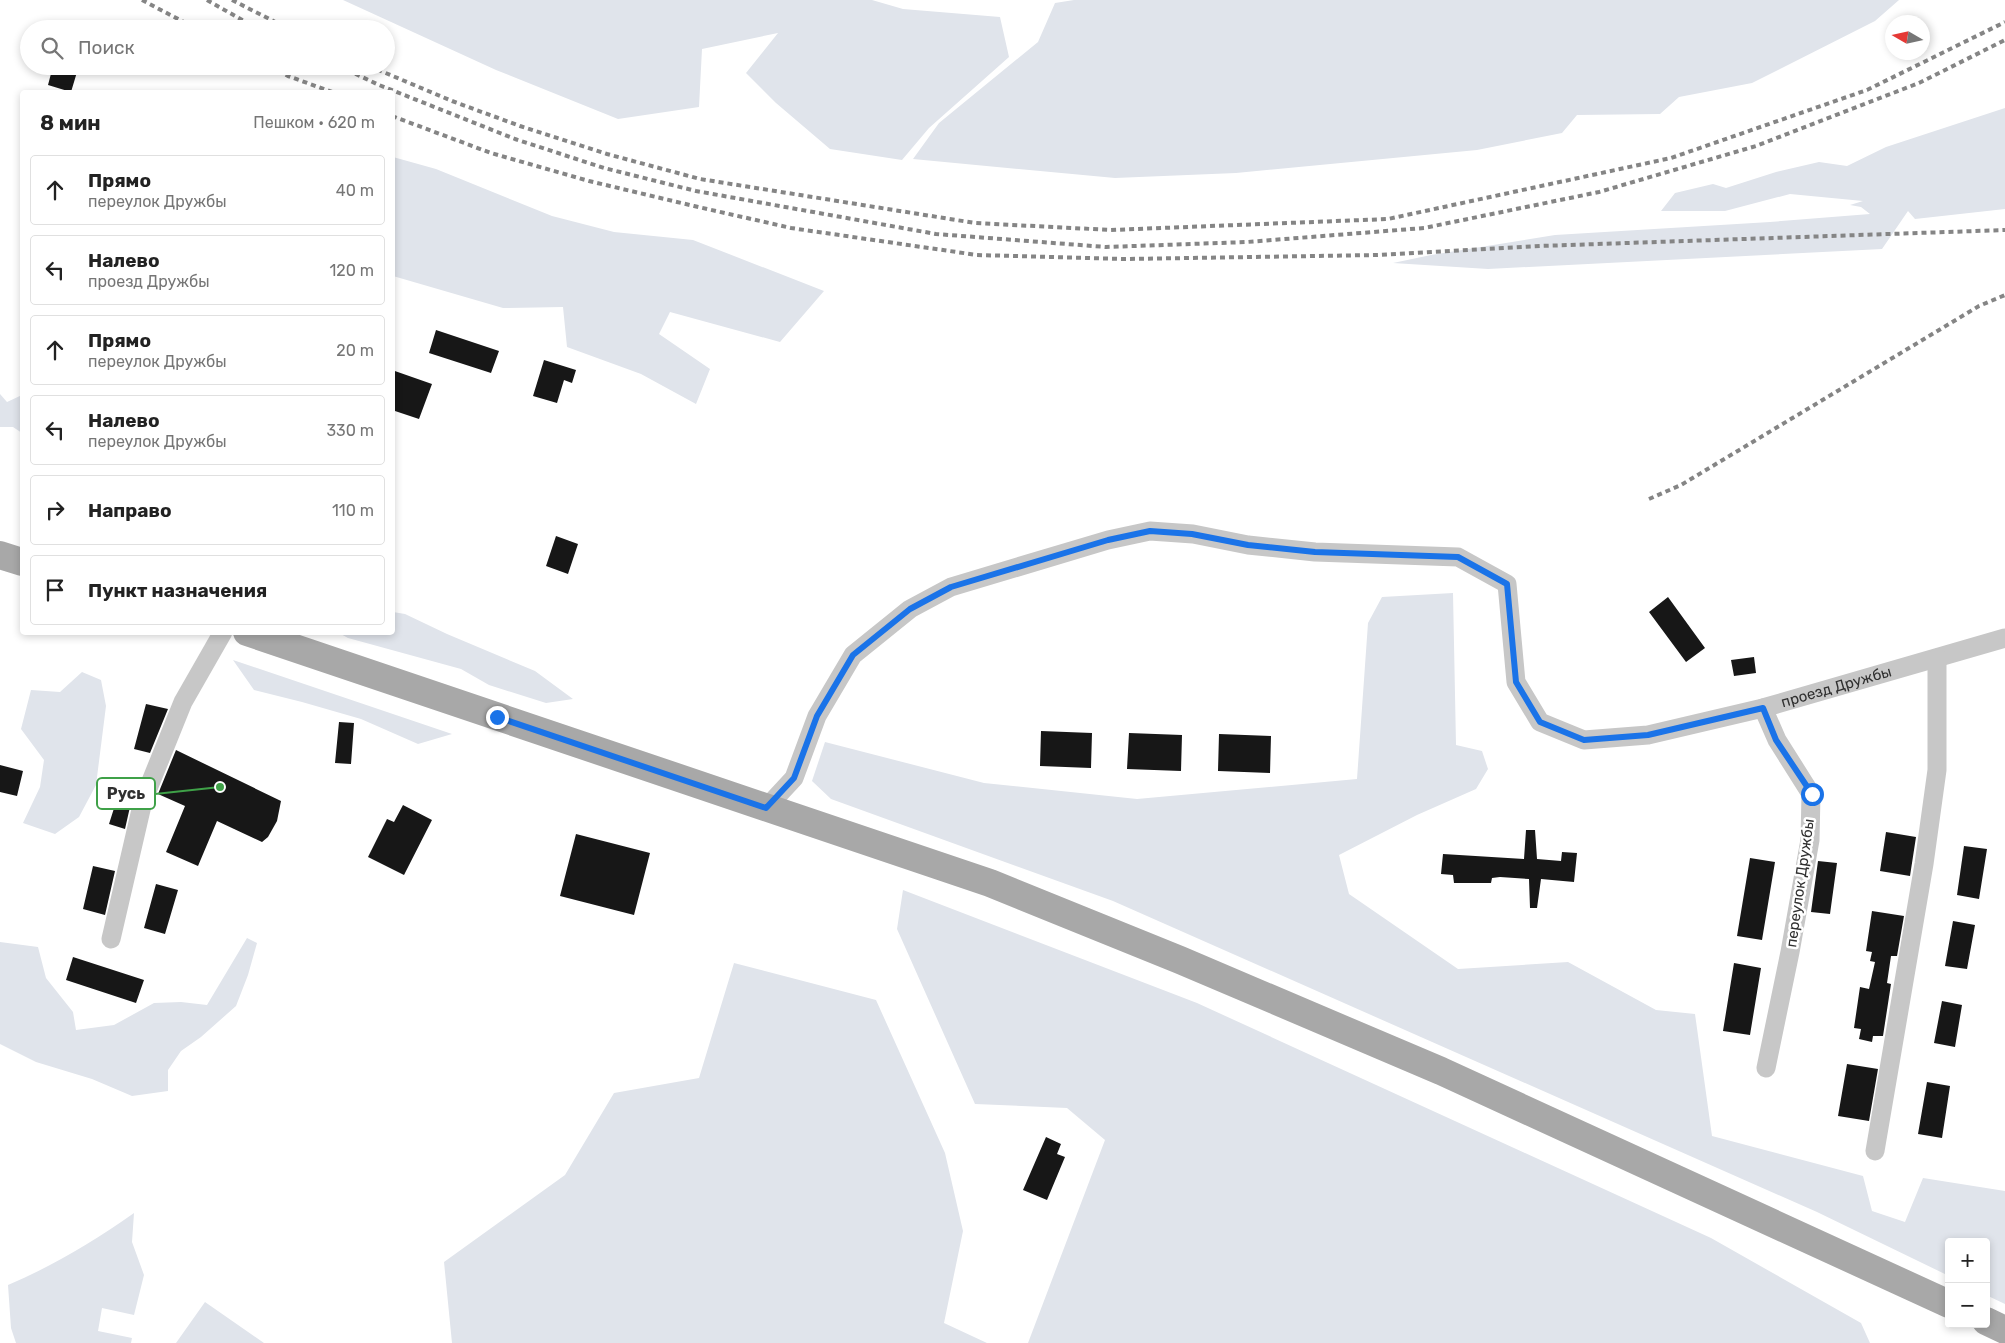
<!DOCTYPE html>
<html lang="ru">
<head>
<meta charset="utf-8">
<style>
	body { margin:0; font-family:Rubik,sans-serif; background:#f6f6f6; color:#222 }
	.controls { position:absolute; right:15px; bottom:15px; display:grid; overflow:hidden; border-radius:5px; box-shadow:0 2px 8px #0003 }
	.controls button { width:45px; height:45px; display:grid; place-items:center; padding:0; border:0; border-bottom:1px solid #e0e0e0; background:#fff; color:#222; font:25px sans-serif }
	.compass { position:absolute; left:1885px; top:15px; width:45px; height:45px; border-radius:50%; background:#fff; box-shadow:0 2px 8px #0003; rotate:279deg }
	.stop { position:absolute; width:15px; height:15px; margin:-11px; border:4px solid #1a73e8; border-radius:50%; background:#fff }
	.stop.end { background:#1a73e8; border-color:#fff; box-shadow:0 1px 5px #0008 }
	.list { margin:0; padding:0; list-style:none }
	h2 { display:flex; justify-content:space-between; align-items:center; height:65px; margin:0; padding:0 20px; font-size:21px }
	h2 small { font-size:16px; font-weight:400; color:#767676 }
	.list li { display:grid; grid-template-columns:32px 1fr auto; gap:15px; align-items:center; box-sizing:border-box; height:70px; margin:0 10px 10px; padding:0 10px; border:1px solid #e0e0e0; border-radius:5px }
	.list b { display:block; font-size:19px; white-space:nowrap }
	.list p { margin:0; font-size:16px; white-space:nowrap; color:#767676 }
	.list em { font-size:16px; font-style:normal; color:#767676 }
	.icon { flex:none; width:28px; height:28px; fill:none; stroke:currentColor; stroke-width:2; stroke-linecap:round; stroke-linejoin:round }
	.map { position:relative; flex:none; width:2005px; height:1343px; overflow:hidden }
	.search { position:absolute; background:#fff; box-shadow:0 2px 8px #0003; left:20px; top:20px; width:375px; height:55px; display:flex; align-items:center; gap:12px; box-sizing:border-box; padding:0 18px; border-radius:28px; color:#767676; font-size:19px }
	.panel { position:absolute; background:#fff; box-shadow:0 2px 8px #0003; left:20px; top:90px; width:375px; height:545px; border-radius:5px }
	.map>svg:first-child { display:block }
</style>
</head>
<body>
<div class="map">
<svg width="2005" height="1343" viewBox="0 0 2005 1343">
	<rect width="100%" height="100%" fill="#fff"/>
	<path fill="#e0e4eb" d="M 343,0 L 872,0 L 903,9 L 1000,17 L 1009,57 L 929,128 L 902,160 L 830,149 L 776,103 L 746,73 L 778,33 L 702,49 L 699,107 L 618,119 L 496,70 Z
		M 1074,0 L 1899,0 L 1875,21 L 1752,83 L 1679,97 L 1660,114 L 1577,115 L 1562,133 L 1477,150 L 1236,173 L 1115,178 L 913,159 L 939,123 L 1038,42 L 1055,3 Z
		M 2005,108 L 2005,209 L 1915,219 L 1908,211 L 1882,249 L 1488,269 L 1393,263 L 1431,255 L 1555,235 L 1770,222 L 1870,214 L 1861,207 L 1850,205 L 1863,201 L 1790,194 L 1725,211 L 1661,211 L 1675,193 L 1713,184 L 1726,188 L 1776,172 L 1819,162 L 1847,166 L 1886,147 Z
		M 393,157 L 436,169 L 552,216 L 614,232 L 693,240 L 824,291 L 780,342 L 670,312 L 659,334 L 710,369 L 696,404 L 641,374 L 567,347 L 563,307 L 503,308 L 393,276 Z
		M 0,394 L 7,402 L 22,395 L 22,433 L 13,427 L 0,427 Z
		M 1453,593 L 1456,745 L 1482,751 L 1488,769 L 1476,789 L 1417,815 L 1339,855 L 1349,894 L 1458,969 L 1568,962 L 1656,1010 L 1695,1014 L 1712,1136 L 1863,1176 L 1872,1211 L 1905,1222 L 1923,1178 L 2005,1191 L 2005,1304 L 1986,1295 L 1986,1242 L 1949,1242 L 1949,1276 L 1817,1212 L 1113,901 L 831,799 L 812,781 L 825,742 L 984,783 L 1137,799 L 1357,779 L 1368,623 L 1382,597 Z
		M 393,612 L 405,614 L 447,634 L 535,671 L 573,699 L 546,703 L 489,685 L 461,669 L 348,638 L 339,633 L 392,632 Z
		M 233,660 L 452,734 L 418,744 L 361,719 L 302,702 L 254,690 Z
		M 82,672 L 101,680 L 106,706 L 96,785 L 79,817 L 55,834 L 23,823 L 40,787 L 44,760 L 21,729 L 31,690 L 60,692 Z
		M 903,890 L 1197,1003 L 1711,1238 L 1861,1323 L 1870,1343 L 1028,1343 L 1105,1140 L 1067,1108 L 975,1104 L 897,929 Z
		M 247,938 L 257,943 L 248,975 L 236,1006 L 201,1037 L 181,1051 L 168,1070 L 168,1091 L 132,1096 L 92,1079 L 36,1062 L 0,1044 L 0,942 L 38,947 L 46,978 L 73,1012 L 76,1030 L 114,1025 L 154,1003 L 181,1002 L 207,1005 Z
		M 734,963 L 876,1000 L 945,1153 L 963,1231 L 944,1323 L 987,1343 L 452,1343 L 444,1262 L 565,1175 L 614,1093 L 699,1078 Z
		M 134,1213 L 132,1242 L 144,1275 L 134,1315 L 102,1308 L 98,1331 L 132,1338 L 131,1343 L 16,1343 L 11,1328 L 8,1285 C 53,1266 94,1241 134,1213 Z
		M 205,1302 L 264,1343 L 176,1343 Z"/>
	<path fill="#171717" d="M 53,66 L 77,72 L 71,92 L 48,85 Z
		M 436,330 L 499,351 L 491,373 L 429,353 Z
		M 544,360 L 576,370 L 572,383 L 564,380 L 557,403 L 533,396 Z
		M 392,370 L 432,384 L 419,419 L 392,410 Z
		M 556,536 L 578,544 L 568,574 L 546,566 Z
		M 1668,597 L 1705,648 L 1686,662 L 1649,612 Z
		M 1754,657 L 1756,673 L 1734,676 L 1731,660 Z
		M 146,704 L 168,709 L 150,753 L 134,749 Z
		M 339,722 L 354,723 L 351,764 L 335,763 Z
		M 1041,731 L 1092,733 L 1091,768 L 1040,766 Z
		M 1129,733 L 1182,735 L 1181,771 L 1127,769 Z
		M 1219,734 L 1271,736 L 1270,773 L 1218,771 Z
		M 176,750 L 281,801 L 277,821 L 268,837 L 262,842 L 217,821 L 198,866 L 166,852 L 185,806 L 158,794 Z
		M 0,765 L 23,771 L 17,796 L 0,792 Z
		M 123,780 L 137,785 L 132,798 L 125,829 L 109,824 Z
		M 403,805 L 432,820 L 404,875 L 368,857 L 387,819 L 394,822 Z
		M 1526,830 L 1535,830 L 1537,859 L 1561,861 L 1562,852 L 1577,853 L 1574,882 L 1541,879 L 1537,908 L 1530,908 L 1529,879 L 1500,877 L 1492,878 L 1491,883 L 1454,883 L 1453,875 L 1441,874 L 1443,854 L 1524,859 Z
		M 1886,832 L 1916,837 L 1910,876 L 1880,871 Z
		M 576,834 L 650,853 L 634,915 L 560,896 Z
		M 1964,846 L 1987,849 L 1979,899 L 1957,895 Z
		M 1750,858 L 1775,862 L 1762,940 L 1737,936 Z
		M 1818,861 L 1837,863 L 1830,914 L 1811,912 Z
		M 93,866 L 115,871 L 105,915 L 83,909 Z
		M 156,884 L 178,890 L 165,934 L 144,928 Z
		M 1872,911 L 1904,916 L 1897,956 L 1891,956 L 1887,983 L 1891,984 L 1883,1036 L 1873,1036 L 1872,1042 L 1859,1039 L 1861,1029 L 1854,1028 L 1860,987 L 1869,989 L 1875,962 L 1870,961 L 1872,952 L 1866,951 Z
		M 1953,921 L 1975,925 L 1967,969 L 1945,966 Z
		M 73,957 L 144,980 L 136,1003 L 66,980 Z
		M 1734,963 L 1761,968 L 1750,1035 L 1723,1031 Z
		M 1942,1001 L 1962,1005 L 1955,1047 L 1934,1043 Z
		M 1847,1064 L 1878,1069 L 1869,1121 L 1838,1116 Z
		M 1927,1082 L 1950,1086 L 1942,1138 L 1918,1134 Z
		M 1046,1137 L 1061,1144 L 1057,1154 L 1065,1157 L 1047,1200 L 1023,1190 Z"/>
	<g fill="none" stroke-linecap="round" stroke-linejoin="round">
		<g stroke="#c7c7c7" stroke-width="19">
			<path d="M 1763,708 L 1777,740 L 1811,794 L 1810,840 L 1790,952 L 1766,1068"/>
			<path id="s1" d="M 767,807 L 794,778 L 817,716 L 853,655 L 910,609 L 951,587 L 1108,540 L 1150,531 L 1193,534 L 1248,545 L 1315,552 L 1458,557 L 1507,584 L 1516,682 L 1540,722 L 1584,740 L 1648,735 L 1763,708 L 2005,638"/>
			<path d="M 111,939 L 143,801 L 183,702 L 223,632"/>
			<path d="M 1875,1151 L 1924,864 L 1937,770 L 1937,658"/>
		</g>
		<path stroke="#a8a8a8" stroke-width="28" d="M 0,555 L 22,562
			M 247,632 L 990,883 L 1180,960 L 1441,1071 L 1949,1304
			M 1986,1321 L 2005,1330"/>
		<path stroke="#858585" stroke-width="4" stroke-dasharray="5 4" stroke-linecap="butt" d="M 142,0 L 197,29
			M 207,0 L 258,29
			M 232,0 L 289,29
			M 270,66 L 288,76 L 332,92
			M 339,66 L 379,85 L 515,139 L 604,168 L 696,191 L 936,234 L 1106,247 L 1247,242 L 1424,228 L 1599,192 L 1756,146 L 1919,83 L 2005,40
			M 369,66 L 452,101 L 520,126 L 607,154 L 700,179 L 975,223 L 1111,230 L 1388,219 L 1671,158 L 1867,90 L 2005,22
			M 392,116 L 491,153 L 589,181 L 694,206 L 791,228 L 977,255 L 1125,259 L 1378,255 L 1540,246 L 2005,230
			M 1649,499 L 1681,485 L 1979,306 L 2005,295"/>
	</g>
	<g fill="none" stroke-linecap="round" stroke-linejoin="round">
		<path stroke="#1a73e8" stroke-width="6" d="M 497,717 L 766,808 L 794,778 L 817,716 L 853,655 L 910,609 L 951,587 L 1108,540 L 1150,531 L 1192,534 L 1248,545 L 1315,552 L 1458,557 L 1507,584 L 1516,682 L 1540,722 L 1584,740 L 1648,735 L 1763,708 L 1776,740 L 1812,794"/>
	</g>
	<g text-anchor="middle" stroke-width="5" stroke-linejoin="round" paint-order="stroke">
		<g font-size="15" fill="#303030" stroke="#fff">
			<text dy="5" stroke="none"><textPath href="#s1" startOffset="1320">проезд Дружбы</textPath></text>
			<text transform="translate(1800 883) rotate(-82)" y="5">переулок Дружбы</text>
		</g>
	</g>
	<path fill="none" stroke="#3fa148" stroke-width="2" d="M220 787L155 794"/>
	<circle fill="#3fa148" stroke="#fff" stroke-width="2" cx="220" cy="787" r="5"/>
	<rect fill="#fff" stroke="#3fa148" stroke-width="2" x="97" y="778" width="58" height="31" rx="5"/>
	<g font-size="16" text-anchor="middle" font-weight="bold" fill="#303030">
		<text x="126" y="799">Русь</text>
	</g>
</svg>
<div class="controls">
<button>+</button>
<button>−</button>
</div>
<svg class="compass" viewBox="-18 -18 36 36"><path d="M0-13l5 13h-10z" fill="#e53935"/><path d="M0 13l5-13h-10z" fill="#767676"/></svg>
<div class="stop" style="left:1812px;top:794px"></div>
<div class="stop end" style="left:497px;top:717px"></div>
<div class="search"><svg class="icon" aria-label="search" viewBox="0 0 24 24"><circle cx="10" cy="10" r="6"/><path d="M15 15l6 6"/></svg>Поиск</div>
<section class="panel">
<h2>8 мин<small>Пешком · 620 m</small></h2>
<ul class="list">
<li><svg class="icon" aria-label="ahead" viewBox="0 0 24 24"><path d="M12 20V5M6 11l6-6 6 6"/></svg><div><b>Прямо</b><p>переулок Дружбы</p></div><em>40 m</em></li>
<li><svg class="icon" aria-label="left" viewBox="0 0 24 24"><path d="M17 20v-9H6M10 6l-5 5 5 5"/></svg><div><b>Налево</b><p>проезд Дружбы</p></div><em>120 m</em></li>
<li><svg class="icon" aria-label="ahead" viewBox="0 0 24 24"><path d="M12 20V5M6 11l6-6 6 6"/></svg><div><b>Прямо</b><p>переулок Дружбы</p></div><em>20 m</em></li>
<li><svg class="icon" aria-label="left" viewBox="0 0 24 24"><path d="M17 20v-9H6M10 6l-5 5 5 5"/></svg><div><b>Налево</b><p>переулок Дружбы</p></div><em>330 m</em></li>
<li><svg class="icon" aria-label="right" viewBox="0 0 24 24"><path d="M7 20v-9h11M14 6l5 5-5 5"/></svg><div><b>Направо</b></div><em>110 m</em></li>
<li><svg class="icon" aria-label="arrive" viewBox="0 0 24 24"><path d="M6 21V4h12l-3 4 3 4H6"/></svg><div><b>Пункт назначения</b></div></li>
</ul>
</section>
</div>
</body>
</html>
